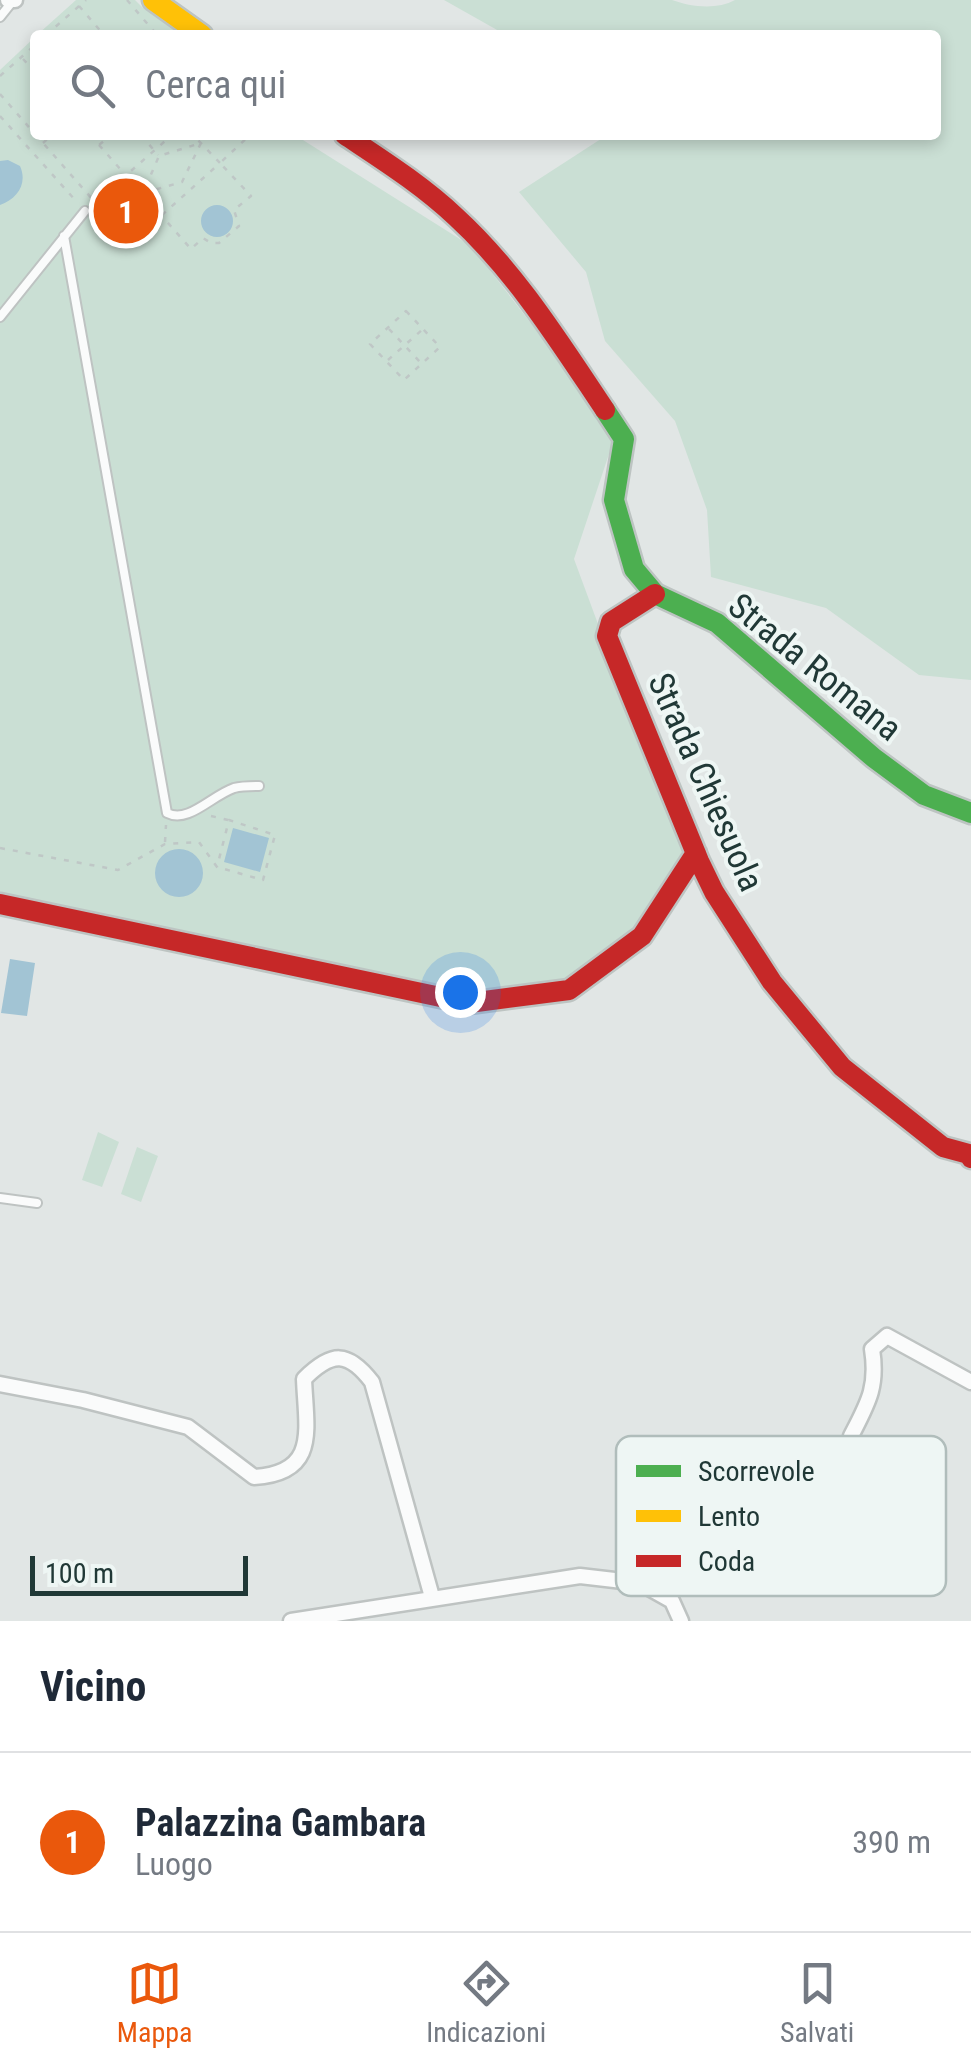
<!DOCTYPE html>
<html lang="it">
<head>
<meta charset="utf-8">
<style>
	body { margin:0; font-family:"Roboto Condensed",sans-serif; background:#f2f2f3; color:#1f2937 }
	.scale { position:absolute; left:30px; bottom:25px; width:218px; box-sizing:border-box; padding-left:10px; border:5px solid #203836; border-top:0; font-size:28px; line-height:35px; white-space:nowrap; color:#203836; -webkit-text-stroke:8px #eef6f4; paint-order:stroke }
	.you { position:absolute; left:460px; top:992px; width:35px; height:35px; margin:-25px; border:8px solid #fff; border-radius:50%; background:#1a73e8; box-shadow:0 0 0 15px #1a73e833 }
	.badge { display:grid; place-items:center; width:65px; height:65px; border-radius:50%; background:#ea580c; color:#fff; font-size:32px; font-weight:700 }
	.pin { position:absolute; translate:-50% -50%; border:5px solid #fff; box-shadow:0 2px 10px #0006 }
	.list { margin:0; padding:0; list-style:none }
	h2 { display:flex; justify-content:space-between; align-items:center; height:130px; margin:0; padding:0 40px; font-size:42px }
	h2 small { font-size:32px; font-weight:400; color:#747a83 }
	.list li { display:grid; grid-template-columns:65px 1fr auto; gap:30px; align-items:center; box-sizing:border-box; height:180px; padding:0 40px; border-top:2px solid #e0e1e3 }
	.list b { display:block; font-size:38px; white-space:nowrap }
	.list p { margin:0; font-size:32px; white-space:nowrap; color:#747a83 }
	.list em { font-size:32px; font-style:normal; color:#747a83 }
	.icon { flex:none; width:55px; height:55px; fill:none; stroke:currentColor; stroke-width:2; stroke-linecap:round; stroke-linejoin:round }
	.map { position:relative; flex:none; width:971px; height:1621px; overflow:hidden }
	.search { position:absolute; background:#fff; box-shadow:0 5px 15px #0003; left:30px; right:30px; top:30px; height:110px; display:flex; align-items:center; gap:25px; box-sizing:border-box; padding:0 35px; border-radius:10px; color:#747a83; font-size:38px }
	.sheet { height:310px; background:#fff }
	nav { display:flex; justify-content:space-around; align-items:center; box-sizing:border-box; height:140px; border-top:2px solid #e0e1e3; background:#fff; font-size:28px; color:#747a83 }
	nav a { display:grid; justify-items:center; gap:5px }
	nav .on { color:#ea580c }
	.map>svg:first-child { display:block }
</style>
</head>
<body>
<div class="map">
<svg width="971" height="1621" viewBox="0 0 971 1621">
	<rect width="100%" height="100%" fill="#e1e6e5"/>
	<path fill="#cadfd4" d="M 76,0 L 135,0 L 143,8 L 149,3 L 185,35 L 37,35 Z
		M 444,0 L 672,0 C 691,7 717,10 735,0 L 971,0 L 971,680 L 919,675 L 826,608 L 711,577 L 707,510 L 675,421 L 605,341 L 586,272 L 519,192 L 607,135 L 936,135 L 936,35 L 506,35 Z
		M 35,37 L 35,135 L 295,135 L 471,246 L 616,433 L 574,559 L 629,708 L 688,850 L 638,933 L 568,983 L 473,993 L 0,894 L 0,70 Z
		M 98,1132 L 119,1142 L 102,1187 L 82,1180 Z
		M 137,1147 L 158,1156 L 141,1202 L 121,1194 Z"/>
	<path fill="#a2c4d4" d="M 8,160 L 20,166 C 28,184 17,199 0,205 L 0,161 Z
		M201 221a16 16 0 1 1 32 0a16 16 0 1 1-32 0Z
		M 233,828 L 269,838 L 260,872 L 224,862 Z
		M155 873a24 24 0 1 1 48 0a24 24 0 1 1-48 0Z
		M 10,959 L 35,963 L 27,1016 L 1,1013 Z"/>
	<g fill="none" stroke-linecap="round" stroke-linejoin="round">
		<defs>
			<path id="lane" d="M 0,17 L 12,2
				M 64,236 L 167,813 C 188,824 211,796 234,788 C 242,786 251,786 259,786
				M 0,317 L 85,211
				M 0,1198 L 37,1203"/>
			<path id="street" d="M 8,0 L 15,0
				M 0,1384 L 83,1400 L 188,1427 L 254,1477 C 319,1473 306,1430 304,1379 C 332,1351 348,1351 372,1382 L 432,1597
				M 851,1436 C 868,1403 878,1387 872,1349 L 887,1336 L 971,1382
				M 291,1621 L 580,1576 L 640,1583 L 672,1601 L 681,1621"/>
			<path id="fast" d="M 605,410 L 624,439 L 614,500 L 634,569 L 655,594 L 717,623 L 874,758 L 924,795 L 971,813"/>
			<path id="slow" d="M 153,0 L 202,35"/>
			<path id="jam" d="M 345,135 C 384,161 422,185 456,217 C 516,272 560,343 605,410
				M 655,594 L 611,622 L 607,636 L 699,861 L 714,892 L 772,982 L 842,1067 L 943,1147 L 969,1154 L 971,1158
				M 0,904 L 469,1003 L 569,990 L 642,936 L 696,853"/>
		</defs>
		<use href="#lane" stroke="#bec3c2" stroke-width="12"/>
		<use href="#street" stroke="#bec3c2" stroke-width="19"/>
		<use href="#fast" stroke="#bdc4c2" stroke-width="25"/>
		<use href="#slow" stroke="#bdc4c2" stroke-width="25"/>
		<use href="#jam" stroke="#bdc4c2" stroke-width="25"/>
		<path stroke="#bfc7c6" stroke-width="2.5" stroke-dasharray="5 8" stroke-linecap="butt" d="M 127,0 L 157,35
			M 79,6 L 104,35
			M 46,35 L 86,0
			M 23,59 L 35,72
			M 0,76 L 35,45
			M 0,94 L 34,133
			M 0,116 L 76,201
			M 36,135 L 94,201
			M 91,135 L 99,145 L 111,135
			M 141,135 L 158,155
			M 43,143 L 52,135
			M 201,143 L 182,182 L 143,193 L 159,156 Z
			M 99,145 L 191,249 L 203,238 L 211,243 L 219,243 L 239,226 L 234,210 L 251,196 L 220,163 L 250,135
			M 92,205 L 172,135
			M 162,215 L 220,163 L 193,135
			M 406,311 L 440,347 L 404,380 L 370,344 Z
			M 389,329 L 421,363
			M 388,360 L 423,329
			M 211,816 L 228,820
			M 165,842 L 166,825
			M 0,848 L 118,870 L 165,844 L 199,842 L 217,867 L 263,880 L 275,835 L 229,820 L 217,867"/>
		<use href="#lane" stroke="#fafbfb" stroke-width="8"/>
		<use href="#street" stroke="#fafbfb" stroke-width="14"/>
		<use href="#fast" stroke="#4caf50" stroke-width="20"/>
		<use href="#slow" stroke="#ffc107" stroke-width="20"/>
		<use href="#jam" stroke="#c62828" stroke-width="20"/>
	</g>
	<g text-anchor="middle" stroke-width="8" stroke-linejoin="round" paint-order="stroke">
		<g font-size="35" fill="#203836" stroke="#eef6f4">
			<text transform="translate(815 667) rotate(39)" y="12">Strada Romana</text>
			<text transform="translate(706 782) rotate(66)" y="12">Strada Chiesuola</text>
		</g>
	</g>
	<rect x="616" y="1436" width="330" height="160" rx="15" fill="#eef6f4" stroke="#b0bdbb" stroke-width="2.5"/>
	<rect x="636" y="1465" width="45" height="12" fill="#4caf50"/>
	<rect x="636" y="1510" width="45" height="12" fill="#ffc107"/>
	<rect x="636" y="1555" width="45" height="12" fill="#c62828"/>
	<g font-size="28" fill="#203836">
		<text x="698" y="1481">Scorrevole</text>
		<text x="698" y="1526">Lento</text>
		<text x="698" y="1571">Coda</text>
	</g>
</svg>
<div class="scale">100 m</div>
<div class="you"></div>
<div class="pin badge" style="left:126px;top:211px">1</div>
<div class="search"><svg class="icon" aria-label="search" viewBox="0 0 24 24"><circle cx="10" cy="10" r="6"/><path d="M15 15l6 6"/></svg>Cerca qui</div>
</div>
<section class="sheet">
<h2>Vicino<small></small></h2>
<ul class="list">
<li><span class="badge">1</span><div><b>Palazzina Gambara</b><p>Luogo</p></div><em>390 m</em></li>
</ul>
</section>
<nav>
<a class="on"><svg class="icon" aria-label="map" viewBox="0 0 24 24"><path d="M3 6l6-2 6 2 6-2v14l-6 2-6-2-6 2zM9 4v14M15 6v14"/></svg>Mappa</a>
<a><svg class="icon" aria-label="directions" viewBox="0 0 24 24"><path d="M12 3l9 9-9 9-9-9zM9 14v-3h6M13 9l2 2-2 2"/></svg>Indicazioni</a>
<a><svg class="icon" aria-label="saved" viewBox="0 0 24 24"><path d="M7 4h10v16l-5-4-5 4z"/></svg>Salvati</a>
</nav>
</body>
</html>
